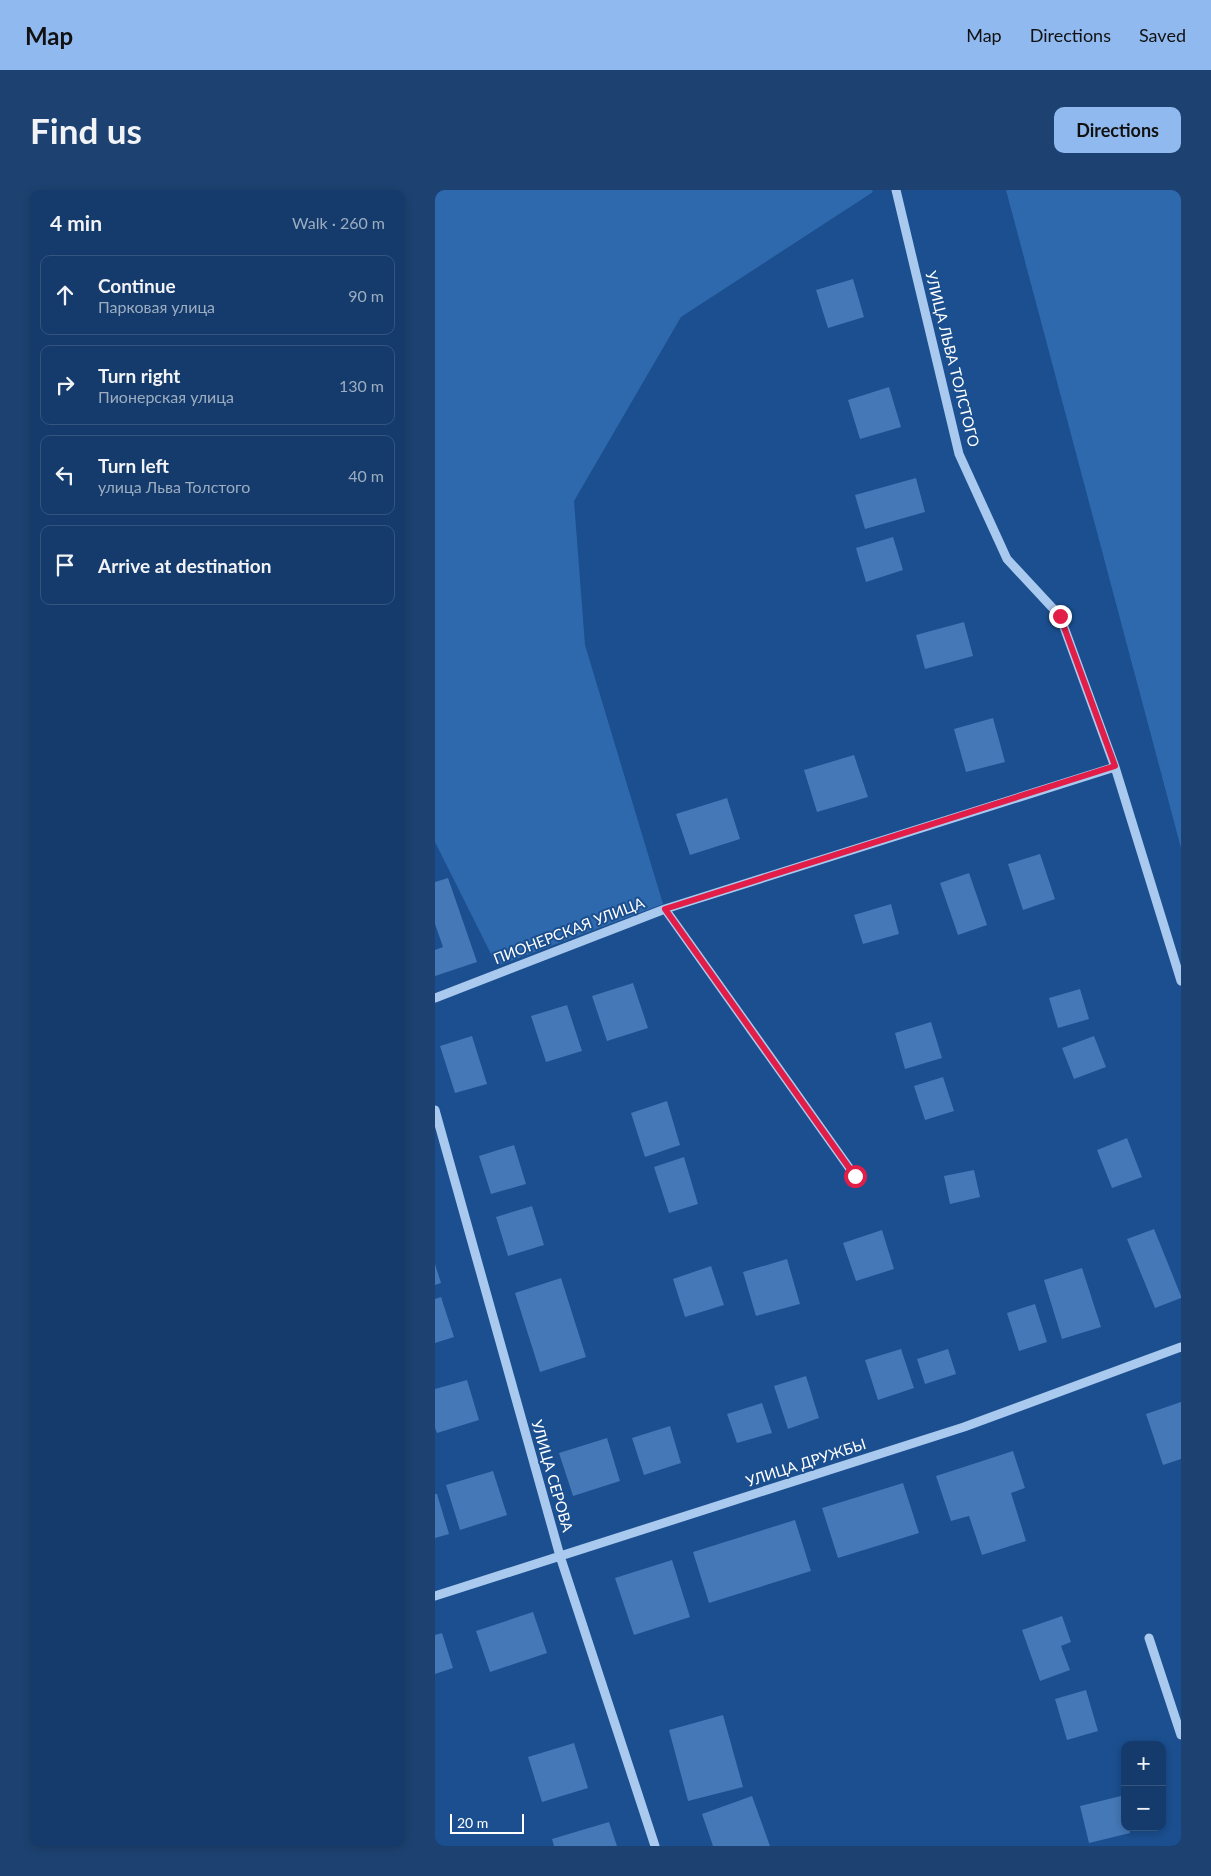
<!DOCTYPE html>
<html lang="en">
<head>
<meta charset="utf-8">
<style>
	body { margin:0; font-family:Lato,sans-serif; background:#1d4271; color:#f1f3f6 }
	.controls { position:absolute; right:15px; bottom:15px; display:grid; overflow:hidden; border-radius:10px; box-shadow:0 2px 8px #0003 }
	.controls button { width:45px; height:45px; display:grid; place-items:center; padding:0; border:0; border-bottom:1px solid #33557e; background:#143b6b; color:#f1f3f6; font:25px sans-serif }
	.scale { position:absolute; left:15px; bottom:12px; width:74px; box-sizing:border-box; padding-left:5px; border:2px solid #fff; border-top:0; font-size:14px; line-height:18px; white-space:nowrap; color:#fff; -webkit-text-stroke:4px #1b4f8f; paint-order:stroke }
	.stop { position:absolute; width:15px; height:15px; margin:-11px; border:4px solid #e11d48; border-radius:50%; background:#fff }
	.stop.end { background:#e11d48; border-color:#fff; box-shadow:0 1px 5px #0008 }
	.list { margin:0; padding:0; list-style:none }
	h2 { display:flex; justify-content:space-between; align-items:center; height:65px; margin:0; padding:0 20px; font-size:21px }
	h2 small { font-size:16px; font-weight:400; color:#9dadc1 }
	.list li { display:grid; grid-template-columns:32px 1fr auto; gap:15px; align-items:center; box-sizing:border-box; height:80px; margin:0 10px 10px; padding:0 10px; border:1px solid #33557e; border-radius:10px }
	.list b { display:block; font-size:19px; white-space:nowrap }
	.list p { margin:0; font-size:16px; white-space:nowrap; color:#9dadc1 }
	.list em { font-size:16px; font-style:normal; color:#9dadc1 }
	.icon { flex:none; width:28px; height:28px; fill:none; stroke:currentColor; stroke-width:2; stroke-linecap:round; stroke-linejoin:round }
	.map { position:relative; flex:none; width:746px; height:1656px; overflow:hidden; border-radius:10px }
	header { display:flex; align-items:center; gap:30px; box-sizing:border-box; height:70px; padding:0 25px; background:#90b9f0; color:#111 }
	header strong { font-size:24px }
	nav { display:flex; gap:28px; margin-inline-start:auto; font-size:18px }
	.intro { display:flex; align-items:center; justify-content:space-between; box-sizing:border-box; height:120px; padding:0 30px }
	h1 { margin:0; font-size:35px }
	.button { padding:12px 22px; border-radius:10px; background:#90b9f0; color:#111; font-size:18px; font-weight:700 }
	main { display:flex; gap:30px; padding:0 30px }
	aside { flex:1; background:#143b6b; border-radius:10px; box-shadow:0 2px 8px #0003 }
	.map>svg:first-child { display:block }
</style>
</head>
<body>
<header>
<strong>Map</strong>
<nav><a>Map</a><a>Directions</a><a>Saved</a></nav>
</header>
<div class="intro"><h1>Find us</h1><a class="button">Directions</a></div>
<main>
<aside>
<h2>4 min<small>Walk · 260 m</small></h2>
<ul class="list">
<li><svg class="icon" aria-label="ahead" viewBox="0 0 24 24"><path d="M12 20V5M6 11l6-6 6 6"/></svg><div><b>Continue</b><p>Парковая улица</p></div><em>90 m</em></li>
<li><svg class="icon" aria-label="right" viewBox="0 0 24 24"><path d="M7 20v-9h11M14 6l5 5-5 5"/></svg><div><b>Turn right</b><p>Пионерская улица</p></div><em>130 m</em></li>
<li><svg class="icon" aria-label="left" viewBox="0 0 24 24"><path d="M17 20v-9H6M10 6l-5 5 5 5"/></svg><div><b>Turn left</b><p>улица Льва Толстого</p></div><em>40 m</em></li>
<li><svg class="icon" aria-label="arrive" viewBox="0 0 24 24"><path d="M6 21V4h12l-3 4 3 4H6"/></svg><div><b>Arrive at destination</b></div></li>
</ul>
</aside>
<div class="map">
<svg width="746" height="1656" viewBox="0 0 746 1656">
	<rect width="100%" height="100%" fill="#1b4f8f"/>
	<path fill="#2e69ad" d="M 0,0 L 437,0 L 438,2 L 246,127 L 139,311 L 150,455 L 228,714 L 62,776 L 0,652 Z
		M 571,0 L 746,0 L 746,658 Z"/>
	<path fill="#4478b7" d="M 418,89 L 429,127 L 393,138 L 381,100 Z
		M 454,197 L 466,237 L 425,249 L 413,210 Z
		M 481,288 L 490,322 L 430,339 L 420,305 Z
		M 458,347 L 468,380 L 431,392 L 421,358 Z
		M 529,432 L 538,466 L 490,479 L 481,445 Z
		M 558,528 L 570,572 L 531,582 L 519,539 Z
		M 419,565 L 433,607 L 382,622 L 369,580 Z
		M 292,608 L 305,649 L 255,665 L 241,624 Z
		M 605,664 L 620,709 L 588,720 L 573,674 Z
		M 534,683 L 552,735 L 523,745 L 505,693 Z
		M 13,688 L 42,772 L 0,786 L 0,760 L 8,757 L 0,734 L 0,692 Z
		M 456,714 L 464,744 L 428,754 L 419,725 Z
		M 198,793 L 213,838 L 172,851 L 157,806 Z
		M 645,799 L 654,829 L 623,838 L 614,808 Z
		M 132,815 L 147,861 L 111,872 L 96,826 Z
		M 496,832 L 507,868 L 470,879 L 460,843 Z
		M 37,846 L 52,894 L 20,903 L 5,856 Z
		M 659,846 L 671,877 L 639,889 L 627,858 Z
		M 508,887 L 519,921 L 490,930 L 479,896 Z
		M 232,911 L 245,955 L 210,967 L 196,923 Z
		M 692,948 L 707,987 L 677,998 L 662,960 Z
		M 79,955 L 91,994 L 56,1004 L 44,966 Z
		M 249,967 L 263,1014 L 234,1023 L 219,977 Z
		M 539,980 L 545,1007 L 515,1014 L 509,986 Z
		M 97,1016 L 109,1055 L 73,1066 L 61,1027 Z
		M 719,1039 L 746,1106 L 746,1108 L 720,1118 L 692,1049 Z
		M 447,1040 L 459,1079 L 421,1091 L 408,1053 Z
		M 352,1069 L 365,1114 L 321,1126 L 308,1082 Z
		M 0,1074 L 6,1093 L 0,1095 Z
		M 276,1076 L 289,1115 L 250,1127 L 238,1089 Z
		M 647,1078 L 666,1137 L 627,1149 L 609,1090 Z
		M 126,1088 L 151,1167 L 105,1182 L 80,1103 Z
		M 6,1107 L 19,1147 L 0,1153 L 0,1109 Z
		M 600,1114 L 612,1152 L 584,1161 L 572,1123 Z
		M 466,1159 L 479,1198 L 443,1210 L 430,1170 Z
		M 513,1159 L 521,1184 L 490,1194 L 482,1169 Z
		M 371,1186 L 384,1228 L 353,1239 L 339,1196 Z
		M 32,1190 L 44,1230 L 2,1243 L 0,1238 L 0,1199 Z
		M 746,1212 L 746,1269 L 728,1275 L 711,1224 Z
		M 327,1213 L 337,1243 L 302,1253 L 292,1224 Z
		M 235,1236 L 246,1273 L 209,1285 L 197,1248 Z
		M 172,1248 L 185,1291 L 138,1306 L 124,1263 Z
		M 578,1261 L 590,1298 L 576,1303 L 591,1351 L 547,1365 L 534,1326 L 516,1331 L 501,1286 Z
		M 58,1281 L 72,1325 L 25,1340 L 11,1295 Z
		M 468,1293 L 484,1343 L 403,1368 L 387,1318 Z
		M 0,1304 L 2,1304 L 14,1344 L 0,1348 Z
		M 360,1330 L 376,1381 L 274,1413 L 258,1362 Z
		M 237,1370 L 255,1427 L 199,1445 L 180,1388 Z
		M 98,1422 L 112,1463 L 55,1482 L 41,1441 Z
		M 627,1426 L 636,1452 L 626,1456 L 635,1480 L 605,1491 L 587,1440 Z
		M 7,1443 L 18,1478 L 0,1484 L 0,1445 Z
		M 651,1500 L 663,1541 L 632,1550 L 620,1509 Z
		M 288,1525 L 308,1597 L 253,1611 L 234,1540 Z
		M 139,1553 L 153,1598 L 107,1612 L 93,1567 Z
		M 317,1606 L 335,1656 L 278,1656 L 267,1624 Z
		M 686,1606 L 690,1620 L 690,1637 L 694,1637 L 695,1643 L 654,1653 L 645,1616 Z
		M 174,1632 L 182,1656 L 119,1656 L 117,1649 Z"/>
	<g fill="none" stroke-linecap="round" stroke-linejoin="round">
		<path stroke="#a9c9ee" stroke-width="9" d="M 461,0 L 524,264 L 572,369 L 625,426 L 680,577 L 746,791
			M 230,719 L 420,986
			M 0,808 L 230,719 L 680,577
			M 0,920 L 125,1366 L 220,1656
			M 0,1406 L 529,1237 L 746,1157
			M 714,1448 L 746,1545"/>
	</g>
	<g fill="none" stroke-linecap="round" stroke-linejoin="round">
		<path stroke="#e11d48" stroke-width="6" d="M 420,986 L 230,719 L 680,576 L 625,426"/>
	</g>
	<g text-anchor="middle" stroke-width="4" stroke-linejoin="round" paint-order="stroke">
		<g font-size="15" fill="#fff" stroke="#1b4f8f">
			<text transform="translate(517 169) rotate(76)" y="5">УЛИЦА ЛЬВА ТОЛСТОГО</text>
			<text transform="translate(134 741) rotate(-21)" y="5">ПИОНЕРСКАЯ УЛИЦА</text>
			<text transform="translate(371 1273) rotate(-18)" y="5">УЛИЦА ДРУЖБЫ</text>
			<text transform="translate(117 1286) rotate(74)" y="5">УЛИЦА СЕРОВА</text>
		</g>
	</g>
</svg>
<div class="controls">
<button>+</button>
<button>−</button>
</div>
<div class="scale">20 m</div>
<div class="stop" style="left:420px;top:986px"></div>
<div class="stop end" style="left:625px;top:426px"></div>
</div>
</main>
</body>
</html>
